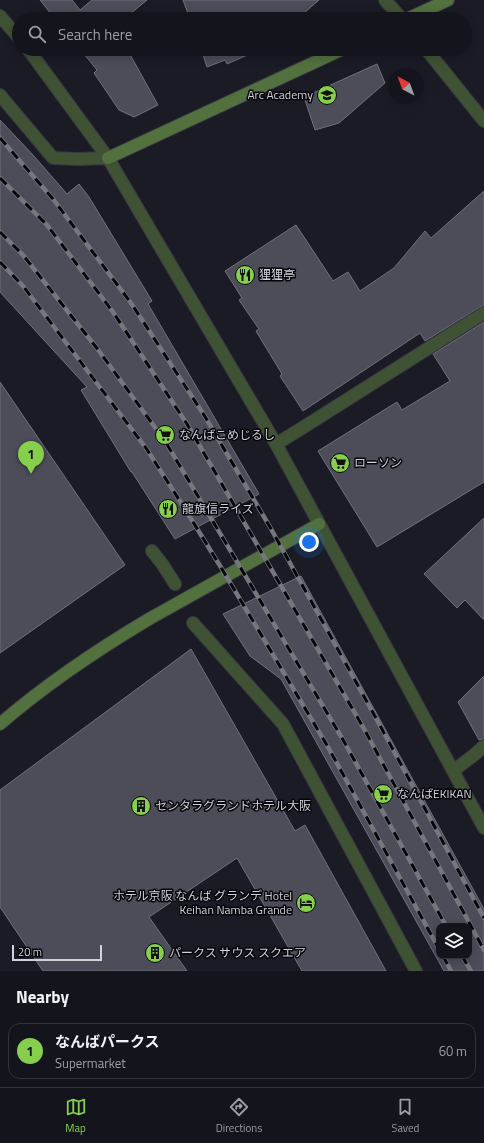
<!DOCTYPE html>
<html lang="en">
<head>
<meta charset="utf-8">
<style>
	body { margin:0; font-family:"Titillium Web","Noto Sans JP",sans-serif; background:#1d1d25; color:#f1f3f6 }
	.controls { position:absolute; right:12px; bottom:12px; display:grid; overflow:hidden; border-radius:8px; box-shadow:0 2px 10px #0003 }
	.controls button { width:36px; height:36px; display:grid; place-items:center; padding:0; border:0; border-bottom:1px solid #33333b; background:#14141c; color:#f1f3f6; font:20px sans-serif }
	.compass { position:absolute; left:388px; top:68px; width:36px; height:36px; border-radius:50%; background:#14141c; box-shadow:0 2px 10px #0003; rotate:319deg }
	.scale { position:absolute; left:12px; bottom:10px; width:90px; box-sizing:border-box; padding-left:4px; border:2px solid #d1d1d9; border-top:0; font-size:11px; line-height:14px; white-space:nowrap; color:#d1d1d9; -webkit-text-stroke:3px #06060a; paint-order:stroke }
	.you { position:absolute; left:309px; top:542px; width:14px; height:14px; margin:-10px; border:3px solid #fff; border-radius:50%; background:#1a73e8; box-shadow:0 0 0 6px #1a73e833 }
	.badge { display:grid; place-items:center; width:26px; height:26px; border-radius:50%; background:#85cf4c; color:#111; font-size:13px; font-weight:700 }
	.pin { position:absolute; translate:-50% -33px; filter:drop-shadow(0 1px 2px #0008) }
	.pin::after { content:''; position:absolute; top:21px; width:14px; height:12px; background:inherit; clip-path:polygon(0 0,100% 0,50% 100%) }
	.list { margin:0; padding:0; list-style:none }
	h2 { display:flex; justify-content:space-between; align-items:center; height:52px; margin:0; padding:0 16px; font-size:17px }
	h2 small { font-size:13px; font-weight:400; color:#9d9ea3 }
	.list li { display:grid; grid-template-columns:26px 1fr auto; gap:12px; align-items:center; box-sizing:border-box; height:56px; margin:0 8px 8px; padding:0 8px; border:1px solid #33333b; border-radius:12px }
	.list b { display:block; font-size:15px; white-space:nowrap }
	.list p { margin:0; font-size:13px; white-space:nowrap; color:#9d9ea3 }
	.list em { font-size:13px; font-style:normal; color:#9d9ea3 }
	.icon { flex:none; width:22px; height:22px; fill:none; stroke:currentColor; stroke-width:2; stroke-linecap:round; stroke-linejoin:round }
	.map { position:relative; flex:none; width:484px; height:971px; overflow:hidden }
	.search { position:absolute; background:#14141c; box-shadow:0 2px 10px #0003; left:12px; right:12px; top:12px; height:44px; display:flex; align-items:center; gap:10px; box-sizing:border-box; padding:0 14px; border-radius:22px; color:#9d9ea3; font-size:15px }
	.sheet { height:116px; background:#14141c }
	nav { display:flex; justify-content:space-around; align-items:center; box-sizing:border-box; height:56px; border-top:1px solid #33333b; background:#14141c; font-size:11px; color:#9d9ea3 }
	nav a { display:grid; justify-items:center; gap:2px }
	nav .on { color:#85cf4c }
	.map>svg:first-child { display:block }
</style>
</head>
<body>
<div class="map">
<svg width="484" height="971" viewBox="0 0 484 971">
	<rect width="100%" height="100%" fill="#1b1b26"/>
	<path fill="#4d4c59" stroke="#71707e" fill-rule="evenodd" d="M 40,0 L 72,0 L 80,10 L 92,0 L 147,0 L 124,19 L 55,19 Z
		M 183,0 L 319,0 L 297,19 L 190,19 Z
		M 80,49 L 127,49 L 158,105 L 134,117 L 119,110 L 94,73 L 97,70 Z
		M 201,49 L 261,49 L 227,64 L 225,60 L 207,67 Z
		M 377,64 L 385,83 L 339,123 L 315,130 L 304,97 Z
		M 0,120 L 33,155 L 67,194 L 79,184 L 89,197 L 152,301 L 148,304 L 259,494 L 175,539 L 132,472 L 131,472 L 81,390 L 87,387 L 0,292 Z
		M 484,191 L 484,306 L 480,307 L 425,341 L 420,333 L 303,411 L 280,376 L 282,374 L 256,331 L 259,329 L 239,300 L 242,298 L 225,271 L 296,225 L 333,281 L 348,272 L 360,291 L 394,268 L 425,231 L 431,238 Z
		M 484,322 L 484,482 L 377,547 L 318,451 L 397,402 L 402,410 L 450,381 L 433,354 Z
		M 0,382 L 125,565 L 0,653 Z
		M 484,518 L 484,620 L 465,600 L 457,608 L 424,574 Z
		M 301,576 L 484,909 L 484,971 L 444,971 L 281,679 L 250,656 L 223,614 ZM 439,926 L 469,926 L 469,956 L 439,956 Z
		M 191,649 L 295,831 L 305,825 L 386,971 L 302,971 L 237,858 L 149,917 L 187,971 L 43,971 L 0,907 L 0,790 Z
		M 484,676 L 484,739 L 479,740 L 458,702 Z"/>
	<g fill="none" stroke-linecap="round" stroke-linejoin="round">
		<defs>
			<path id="lane" d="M 0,95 L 53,158 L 78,159 L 108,158"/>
			<path id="street" d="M 385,0 L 402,19
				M 0,16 L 19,38
				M 28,49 L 108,158 L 276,444 L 484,828
				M 426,49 L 484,121
				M 276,444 L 299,430 L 484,313
				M 152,551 L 163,565 L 175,584
				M 193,623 L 283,724 L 416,971
				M 453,771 L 474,755 L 484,746"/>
			<path id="secondary" d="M 407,19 L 448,0
				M 108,158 L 343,49
				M 0,724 C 46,684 97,650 149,619 L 319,524"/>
		</defs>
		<use href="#lane" stroke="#383843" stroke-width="14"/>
		<use href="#street" stroke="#383843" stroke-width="14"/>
		<use href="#secondary" stroke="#383843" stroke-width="14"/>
		<use href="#lane" stroke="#3f5233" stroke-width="12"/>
		<use href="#street" stroke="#3f5233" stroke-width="12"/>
		<use href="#secondary" stroke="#52713e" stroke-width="12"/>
		<defs>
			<path id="rail" d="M 0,138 L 53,199 L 131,303 L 204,415 L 270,527 L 377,720 L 484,918
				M 0,178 L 47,225 L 113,312 L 187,424 L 363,727 L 484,950
				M 0,232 L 23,255 L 96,347 L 165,441 L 342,738 L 446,926
				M 0,262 L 23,286 L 146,448 L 185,509 L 222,569 L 328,747 L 439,949
				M 443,956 L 451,971
				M 462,956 L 471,971"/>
		</defs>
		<use href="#rail" stroke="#76767f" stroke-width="4.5"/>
		<use href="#rail" stroke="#06060a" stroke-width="3" stroke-dasharray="9" stroke-linecap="butt"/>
	</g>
	<defs>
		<symbol id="school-disc" viewBox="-11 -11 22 22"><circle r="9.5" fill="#85cf4c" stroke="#06060a"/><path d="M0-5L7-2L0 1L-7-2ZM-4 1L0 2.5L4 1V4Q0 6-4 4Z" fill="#111"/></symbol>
		<symbol id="restaurant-disc" viewBox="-11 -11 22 22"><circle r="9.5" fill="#85cf4c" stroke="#06060a"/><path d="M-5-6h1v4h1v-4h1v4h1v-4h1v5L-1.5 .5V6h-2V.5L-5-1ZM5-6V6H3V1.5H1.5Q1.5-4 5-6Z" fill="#111"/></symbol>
		<symbol id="supermarket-disc" viewBox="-11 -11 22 22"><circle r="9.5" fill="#85cf4c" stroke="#06060a"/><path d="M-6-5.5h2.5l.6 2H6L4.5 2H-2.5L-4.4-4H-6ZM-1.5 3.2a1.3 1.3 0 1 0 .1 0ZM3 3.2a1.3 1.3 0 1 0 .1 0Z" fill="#111"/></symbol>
		<symbol id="building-disc" viewBox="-11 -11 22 22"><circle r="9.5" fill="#85cf4c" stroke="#06060a"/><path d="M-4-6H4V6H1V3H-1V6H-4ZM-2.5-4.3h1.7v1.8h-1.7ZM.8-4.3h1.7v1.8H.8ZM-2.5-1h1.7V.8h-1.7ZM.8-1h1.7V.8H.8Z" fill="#111"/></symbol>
		<symbol id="hotel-disc" viewBox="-11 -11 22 22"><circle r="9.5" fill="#85cf4c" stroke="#06060a"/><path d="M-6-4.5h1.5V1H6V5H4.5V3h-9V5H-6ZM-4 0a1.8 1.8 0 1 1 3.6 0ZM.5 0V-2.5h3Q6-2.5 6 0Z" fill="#111"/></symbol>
	</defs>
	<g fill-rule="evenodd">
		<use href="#school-disc" x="316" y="84" width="22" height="22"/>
		<use href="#restaurant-disc" x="234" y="264" width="22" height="22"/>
		<use href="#supermarket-disc" x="154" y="424" width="22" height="22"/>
		<use href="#supermarket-disc" x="329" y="452" width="22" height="22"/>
		<use href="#restaurant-disc" x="157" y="498" width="22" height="22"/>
		<use href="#supermarket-disc" x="372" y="783" width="22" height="22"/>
		<use href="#building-disc" x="130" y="795" width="22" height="22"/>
		<use href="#hotel-disc" x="295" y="892" width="22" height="22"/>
		<use href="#building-disc" x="144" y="942" width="22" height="22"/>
	</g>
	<g text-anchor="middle" stroke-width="3" stroke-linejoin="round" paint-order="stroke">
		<g font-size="12" fill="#d1d1d9" stroke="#06060a" text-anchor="start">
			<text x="313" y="99" text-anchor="end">Arc Academy</text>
			<text x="259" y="279">狸狸亭</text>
			<text x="179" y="439">なんばこめじるし</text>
			<text x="354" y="467">ローソン</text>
			<text x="182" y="513">龍旗信ライズ</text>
			<text x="397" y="798">なんばEKIKAN</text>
			<text x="155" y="810">センタラグランドホテル大阪</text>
			<text x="292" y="900" text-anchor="end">ホテル京阪 なんば グランデ Hotel<tspan x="292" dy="14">Keihan Namba Grande</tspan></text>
			<text x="169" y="957">パークス サウス スクエア</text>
		</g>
	</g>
</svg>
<div class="controls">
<button><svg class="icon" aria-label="layers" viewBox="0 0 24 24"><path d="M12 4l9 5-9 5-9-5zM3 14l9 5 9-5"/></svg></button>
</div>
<svg class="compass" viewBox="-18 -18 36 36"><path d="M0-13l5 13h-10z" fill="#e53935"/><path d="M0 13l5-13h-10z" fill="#9d9ea3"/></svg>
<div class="scale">20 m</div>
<div class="you"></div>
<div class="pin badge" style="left:31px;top:474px">1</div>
<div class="search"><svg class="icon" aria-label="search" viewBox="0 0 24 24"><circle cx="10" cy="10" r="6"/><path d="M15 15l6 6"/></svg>Search here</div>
</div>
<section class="sheet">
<h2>Nearby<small></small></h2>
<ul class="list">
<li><span class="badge">1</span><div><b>なんばパークス</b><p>Supermarket</p></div><em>60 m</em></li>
</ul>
</section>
<nav>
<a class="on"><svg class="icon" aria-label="map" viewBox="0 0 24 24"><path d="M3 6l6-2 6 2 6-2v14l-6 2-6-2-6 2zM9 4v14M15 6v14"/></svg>Map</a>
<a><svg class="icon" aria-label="directions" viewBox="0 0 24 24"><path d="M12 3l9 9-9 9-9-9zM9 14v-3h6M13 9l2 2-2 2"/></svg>Directions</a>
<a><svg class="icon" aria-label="saved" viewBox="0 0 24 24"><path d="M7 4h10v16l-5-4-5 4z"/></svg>Saved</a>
</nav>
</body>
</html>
